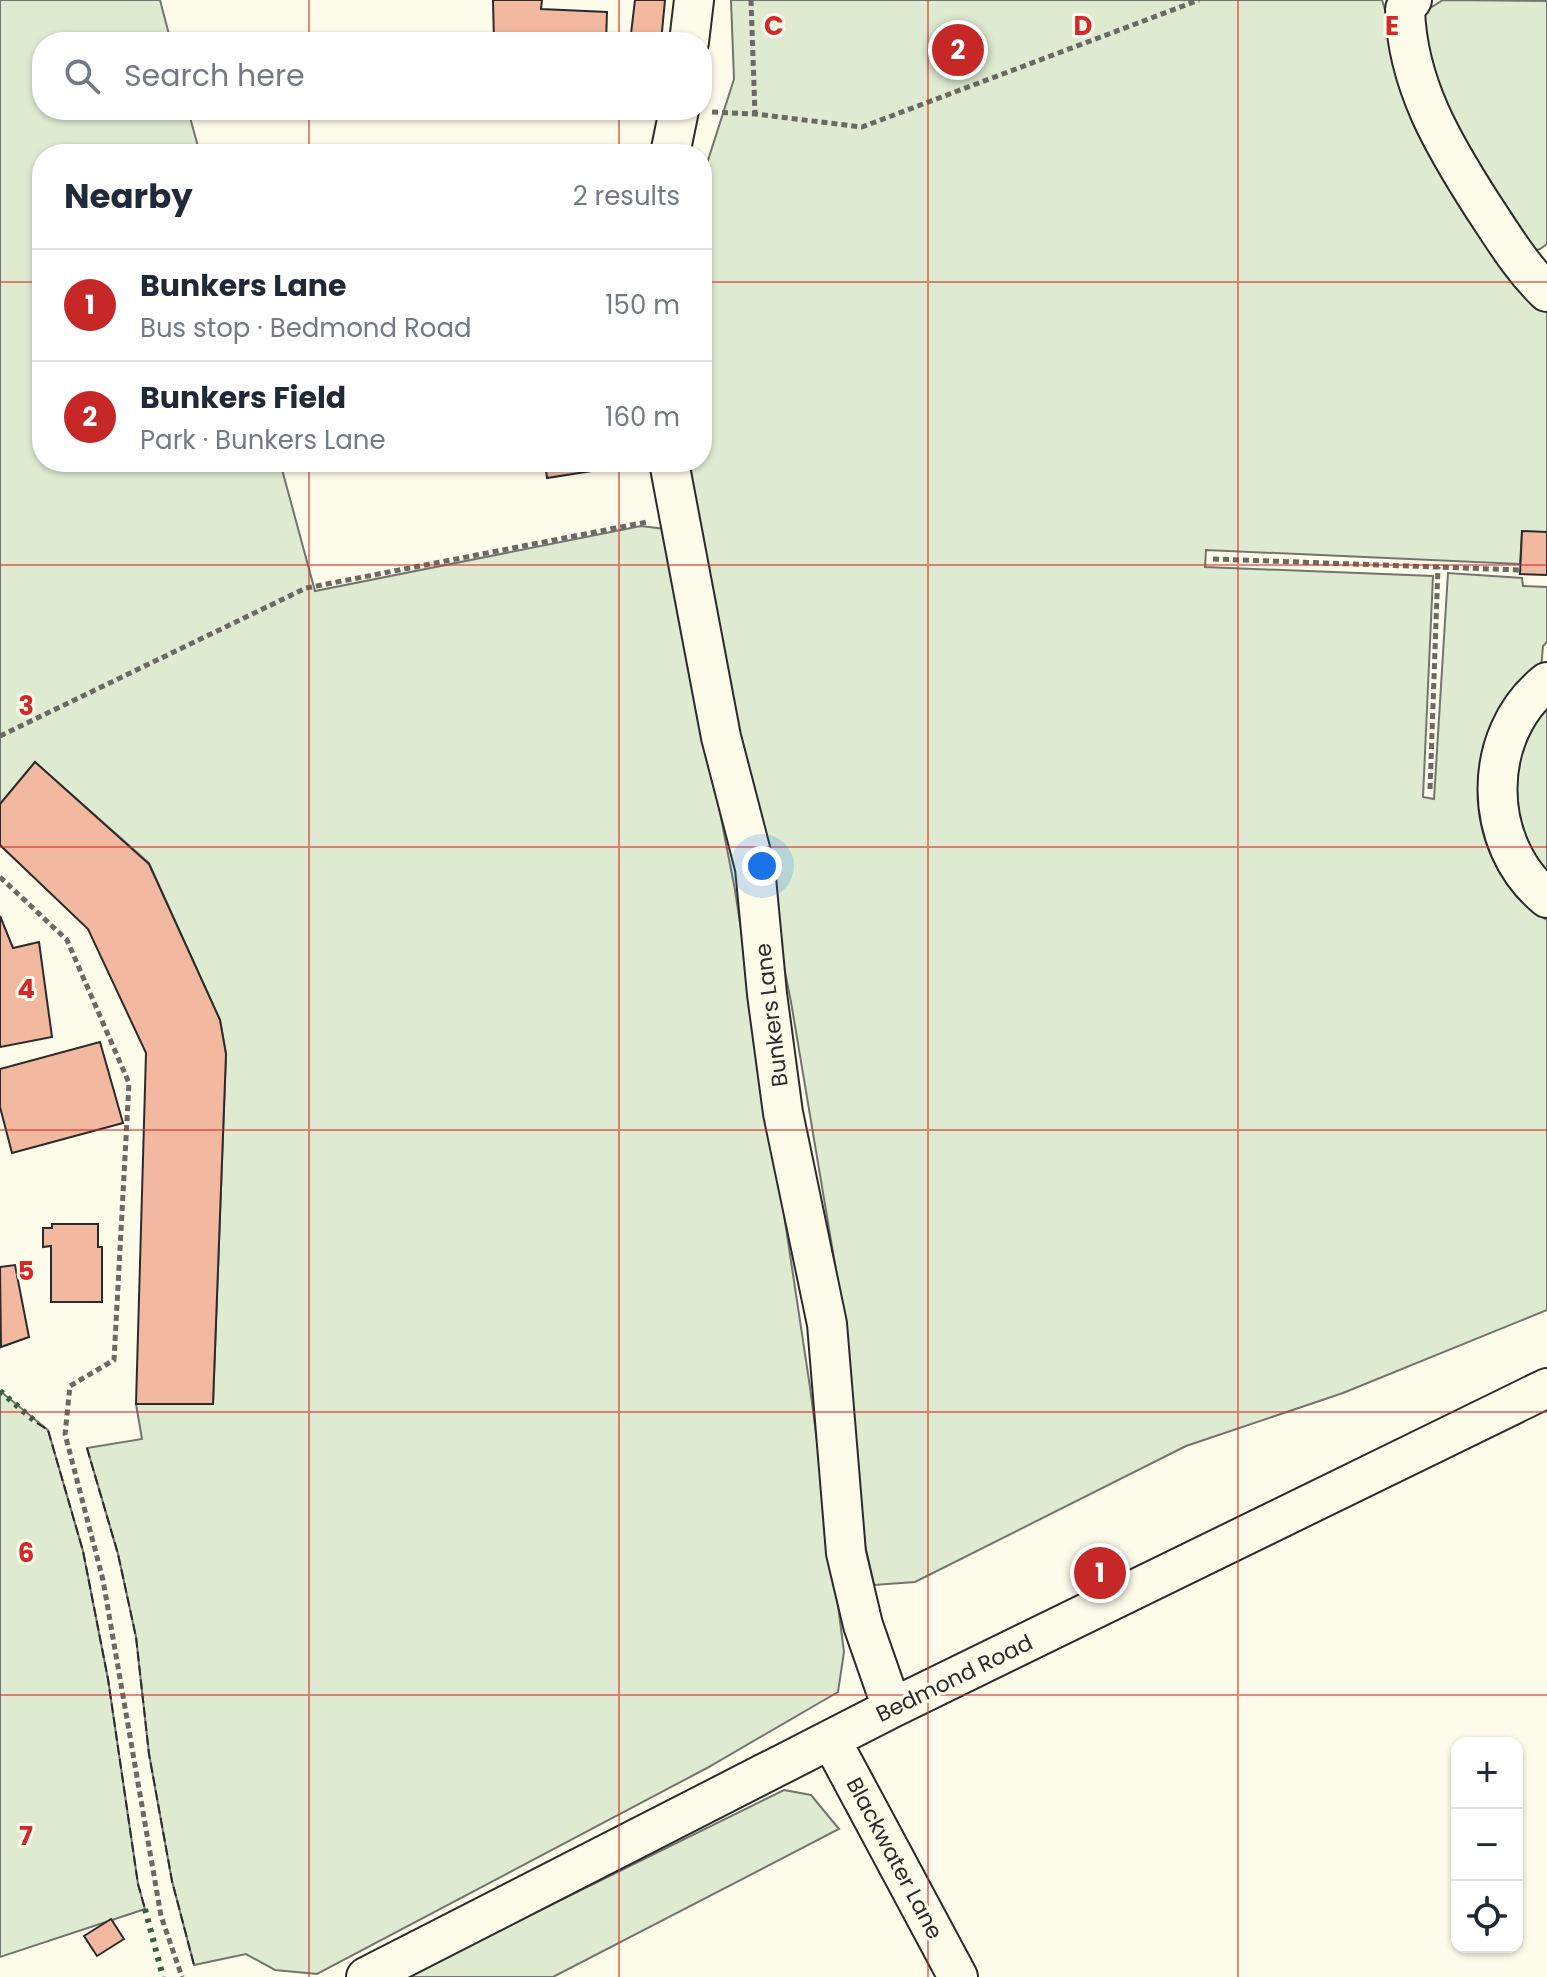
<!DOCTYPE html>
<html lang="en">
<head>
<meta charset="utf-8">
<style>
	body { margin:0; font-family:Poppins,sans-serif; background:#f2f2f3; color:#1f2937 }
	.controls { position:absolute; right:24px; bottom:24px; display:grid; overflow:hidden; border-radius:16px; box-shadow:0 2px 6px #0004 }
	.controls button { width:72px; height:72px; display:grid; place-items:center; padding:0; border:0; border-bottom:2px solid #e0e1e3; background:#fff; color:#1f2937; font:40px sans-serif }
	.you { position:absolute; left:762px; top:866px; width:28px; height:28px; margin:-20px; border:6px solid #fff; border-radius:50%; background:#1a73e8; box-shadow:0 0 0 12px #1a73e833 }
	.badge { display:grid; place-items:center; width:52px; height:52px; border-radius:50%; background:#c62828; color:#fff; font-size:26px; font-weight:700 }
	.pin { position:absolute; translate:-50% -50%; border:4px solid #fff; box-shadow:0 2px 8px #0006 }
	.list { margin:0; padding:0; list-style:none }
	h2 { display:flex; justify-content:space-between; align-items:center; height:104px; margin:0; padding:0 32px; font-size:34px }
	h2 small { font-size:26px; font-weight:400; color:#747a83 }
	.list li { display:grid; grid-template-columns:52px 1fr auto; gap:24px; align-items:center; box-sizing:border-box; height:112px; padding:0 32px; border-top:2px solid #e0e1e3 }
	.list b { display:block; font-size:30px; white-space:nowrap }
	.list p { margin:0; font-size:26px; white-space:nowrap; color:#747a83 }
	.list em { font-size:26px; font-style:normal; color:#747a83 }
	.icon { flex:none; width:44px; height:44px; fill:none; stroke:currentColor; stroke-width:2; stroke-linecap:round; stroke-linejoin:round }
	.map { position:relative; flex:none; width:1547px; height:1977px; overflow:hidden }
	.search { position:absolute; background:#fff; box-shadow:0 2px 6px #0004; left:32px; top:32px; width:680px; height:88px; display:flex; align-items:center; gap:20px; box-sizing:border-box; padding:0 28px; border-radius:32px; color:#747a83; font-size:30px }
	.panel { position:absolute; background:#fff; box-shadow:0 2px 6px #0004; left:32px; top:144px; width:680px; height:328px; border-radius:32px }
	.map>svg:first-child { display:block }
</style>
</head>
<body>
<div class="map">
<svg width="1547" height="1977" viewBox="0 0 1547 1977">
	<rect width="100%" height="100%" fill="#fdfbea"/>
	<path fill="#deebd1" stroke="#74746e" stroke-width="2" d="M 0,0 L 160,0 L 171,42 L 42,42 L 42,110 L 188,110 L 200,154 L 42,154 L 42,462 L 280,462 L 315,591 L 641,526 L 665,529 L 735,890 L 810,1387 L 844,1652 L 838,1692 L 707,1768 L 317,1974 L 275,1970 L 246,1954 L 194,1965 L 172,1881 L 149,1754 L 136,1637 L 118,1554 L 87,1448 L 142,1439 L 136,1404 L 213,1403 L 226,1054 L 220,1020 L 149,863 L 35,762 L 0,804 Z
		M 731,0 L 1382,0 L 1421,126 L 1547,309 L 1547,532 L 1522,532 L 1520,564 L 1206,550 L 1205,567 L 1433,576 L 1423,797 L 1434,799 L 1448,573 L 1522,578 L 1523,586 L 1547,587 L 1547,642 L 1543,646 L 1541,669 L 1481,802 L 1485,839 L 1500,873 L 1532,911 L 1547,920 L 1547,1310 L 1343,1393 L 1186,1446 L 915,1582 L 874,1585 L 865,1545 L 839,1288 L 791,1002 L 697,532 L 690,462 L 702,462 L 702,179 L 734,79 Z
		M 1443,0 L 1547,1 L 1547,244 L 1540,249 L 1527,253 L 1463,155 L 1418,24 L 1427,10 Z
		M 1547,708 L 1547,875 C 1540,865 1531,854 1527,843 C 1510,798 1509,742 1547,708 Z
		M 0,1391 L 48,1430 L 83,1551 L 108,1679 L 138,1884 L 145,1909 L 0,1957 Z
		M 784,1790 L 811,1795 L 839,1829 L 553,1977 L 405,1977 Z"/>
	<path fill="#f2b8a0" stroke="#2b2b2b" stroke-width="2" d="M 493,0 L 542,0 L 541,9 L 607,12 L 606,42 L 494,42 Z
		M 635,0 L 665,0 L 661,42 L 630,42 Z
		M 545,462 L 623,462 L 624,466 L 547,478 Z
		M 1522,531 L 1547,532 L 1547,575 L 1520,574 Z
		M 35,762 L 149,864 L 220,1020 L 226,1054 L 213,1404 L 136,1404 L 146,1053 L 88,929 L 0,845 L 0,804 Z
		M 0,916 L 13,948 L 39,942 L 52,1037 L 0,1047 Z
		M 100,1042 L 123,1123 L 12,1153 L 0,1107 L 0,1069 Z
		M 52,1224 L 98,1224 L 98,1247 L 102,1247 L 102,1302 L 51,1302 L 51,1246 L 43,1247 L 43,1228 L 52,1228 Z
		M 15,1265 L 29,1337 L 1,1347 L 0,1267 Z
		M 111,1919 L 124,1939 L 97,1956 L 84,1936 Z"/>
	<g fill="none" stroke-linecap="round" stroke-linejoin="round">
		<defs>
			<path id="minor" d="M 1412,0 L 1405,9 C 1407,84 1444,146 1484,208 C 1504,238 1521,267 1547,292
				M 689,42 L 694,0
				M 670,154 L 679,110
				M 669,462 L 721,737 L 755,868 L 767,994 L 783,1113 L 827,1324 L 846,1553 L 863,1625 L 892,1708
				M 1547,682 C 1480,735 1482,845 1547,898
				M 831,1740 L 958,1977
				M 366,1977 L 892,1708 L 1547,1388"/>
		</defs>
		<use href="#minor" stroke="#2b2b2b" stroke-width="42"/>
		<path stroke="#6a6964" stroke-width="5" stroke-dasharray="6 4" stroke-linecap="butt" d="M 751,0 L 755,114
			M 712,112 L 755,114 L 862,127 L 1199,0
			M 1213,559 L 1520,570
			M 0,736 L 306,588 L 647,522
			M 1430,789 L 1438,567
			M 0,877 L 67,940 L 129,1083 L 114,1360 L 70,1386 L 65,1434 L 103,1580 L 161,1916 L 182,1977"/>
		<use href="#minor" stroke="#fdfbea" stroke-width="38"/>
		<path stroke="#34623c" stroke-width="6" stroke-dasharray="4 6" stroke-linecap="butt" d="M 0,1391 L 37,1423
			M 145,1909 L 163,1977"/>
		<path stroke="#2b2b2b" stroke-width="2" stroke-dasharray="10 4" stroke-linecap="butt" d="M 37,1423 L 48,1430 L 83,1551 L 108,1679 L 138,1884 L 145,1909
			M 87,1448 L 118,1554 L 136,1637 L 149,1754 L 172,1881 L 194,1965"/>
	</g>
	<path fill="none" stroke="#d62828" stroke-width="2" stroke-opacity="0.55" d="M 309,0 L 309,42M 619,0 L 619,42M 928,0 L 928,1977M 1238,0 L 1238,1977M 309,110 L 309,154M 619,110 L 619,154M 0,282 L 42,282M 702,282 L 1547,282M 309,462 L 309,1977M 619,462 L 619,1977M 0,565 L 1547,565M 0,847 L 1547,847M 0,1130 L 1547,1130M 0,1412 L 1547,1412M 0,1695 L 1547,1695"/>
	<g text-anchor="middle" stroke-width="6" stroke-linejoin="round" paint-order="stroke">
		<g font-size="22" fill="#2b2b2b" stroke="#fdfbea">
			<text transform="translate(771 1015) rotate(-97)" y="8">Bunkers Lane</text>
			<text transform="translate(954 1678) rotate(-26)" y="8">Bedmond Road</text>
			<text transform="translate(895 1858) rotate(62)" y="8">Blackwater Lane</text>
		</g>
	</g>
	<g font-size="26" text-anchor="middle" font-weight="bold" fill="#d62828" stroke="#fdfbea" stroke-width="6" stroke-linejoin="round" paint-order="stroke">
		<text x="774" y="35">C</text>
		<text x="1083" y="35">D</text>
		<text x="1392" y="35">E</text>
		<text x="26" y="715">3</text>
		<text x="26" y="998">4</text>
		<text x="26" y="1280">5</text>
		<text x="26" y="1562">6</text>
		<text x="26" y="1845">7</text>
	</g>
</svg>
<div class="controls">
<button>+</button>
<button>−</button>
<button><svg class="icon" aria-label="locate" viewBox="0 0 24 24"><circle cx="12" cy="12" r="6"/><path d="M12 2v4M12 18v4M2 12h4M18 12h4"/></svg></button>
</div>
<div class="you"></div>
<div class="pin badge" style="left:1100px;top:1573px">1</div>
<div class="pin badge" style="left:958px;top:50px">2</div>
<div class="search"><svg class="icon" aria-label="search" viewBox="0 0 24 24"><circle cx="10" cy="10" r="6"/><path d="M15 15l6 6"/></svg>Search here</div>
<section class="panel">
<h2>Nearby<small>2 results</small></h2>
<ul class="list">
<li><span class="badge">1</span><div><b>Bunkers Lane</b><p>Bus stop · Bedmond Road</p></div><em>150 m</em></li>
<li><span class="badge">2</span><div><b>Bunkers Field</b><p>Park · Bunkers Lane</p></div><em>160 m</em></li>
</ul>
</section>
</div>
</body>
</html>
